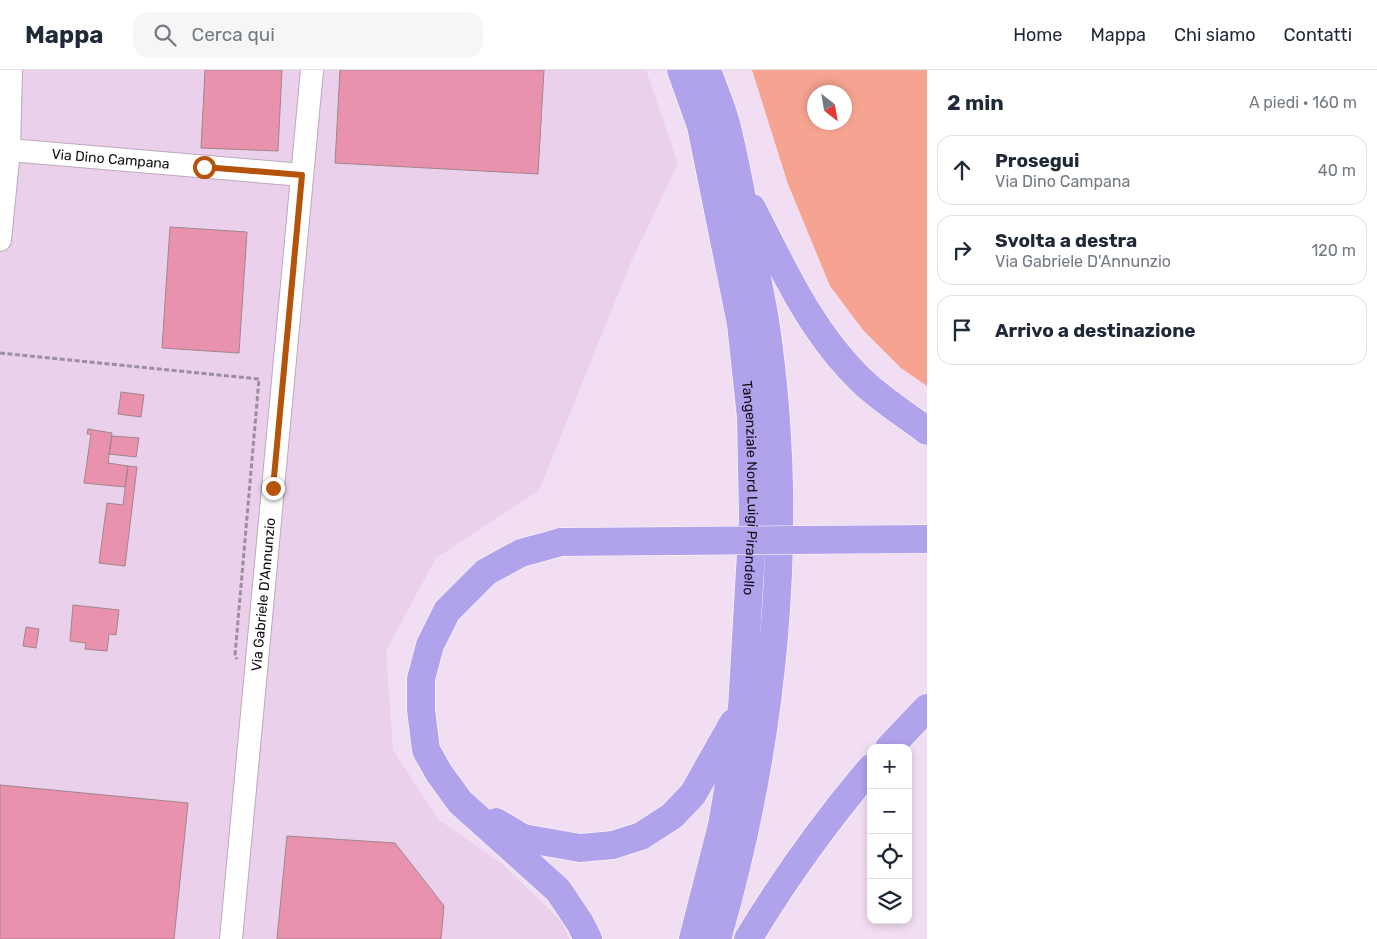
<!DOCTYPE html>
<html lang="it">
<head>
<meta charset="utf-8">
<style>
	body { margin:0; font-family:Rubik,sans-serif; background:#f6f6f7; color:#1f2937 }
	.controls { position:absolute; right:15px; bottom:15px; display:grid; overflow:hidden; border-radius:10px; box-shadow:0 2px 8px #0003 }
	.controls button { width:45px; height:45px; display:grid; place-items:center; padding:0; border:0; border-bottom:1px solid #e0e1e3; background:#fff; color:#1f2937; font:25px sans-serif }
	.compass { position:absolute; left:807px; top:15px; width:45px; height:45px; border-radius:50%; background:#fff; box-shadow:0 2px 8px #0003; rotate:149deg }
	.stop { position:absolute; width:15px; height:15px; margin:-11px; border:4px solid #b45309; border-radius:50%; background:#fff }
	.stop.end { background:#b45309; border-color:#fff; box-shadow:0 1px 5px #0008 }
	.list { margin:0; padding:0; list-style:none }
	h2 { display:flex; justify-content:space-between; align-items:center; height:65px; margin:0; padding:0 20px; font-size:21px }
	h2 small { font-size:16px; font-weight:400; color:#747a83 }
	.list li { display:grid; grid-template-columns:32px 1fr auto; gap:15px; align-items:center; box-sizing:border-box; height:70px; margin:0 10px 10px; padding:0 10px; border:1px solid #e0e1e3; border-radius:15px }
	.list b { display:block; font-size:19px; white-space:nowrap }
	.list p { margin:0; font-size:16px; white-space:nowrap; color:#747a83 }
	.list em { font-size:16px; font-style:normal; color:#747a83 }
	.icon { flex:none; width:28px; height:28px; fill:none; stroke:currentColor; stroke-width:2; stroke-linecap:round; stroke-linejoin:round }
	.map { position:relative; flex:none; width:927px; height:869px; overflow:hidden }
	header { display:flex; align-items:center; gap:30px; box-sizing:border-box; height:70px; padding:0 25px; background:#fff; border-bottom:1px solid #e0e1e3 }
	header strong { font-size:24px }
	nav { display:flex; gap:28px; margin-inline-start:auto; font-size:18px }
	.search { width:350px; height:45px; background:#f6f6f7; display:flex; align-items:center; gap:12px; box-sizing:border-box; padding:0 18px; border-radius:15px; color:#747a83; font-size:19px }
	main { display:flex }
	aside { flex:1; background:#fff }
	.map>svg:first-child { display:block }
</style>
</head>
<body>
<header>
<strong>Mappa</strong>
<div class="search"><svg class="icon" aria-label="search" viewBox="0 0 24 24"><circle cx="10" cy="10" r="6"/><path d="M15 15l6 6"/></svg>Cerca qui</div>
<nav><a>Home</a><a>Mappa</a><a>Chi siamo</a><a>Contatti</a></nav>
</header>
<main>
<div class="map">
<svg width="927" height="869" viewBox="0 0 927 869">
	<rect width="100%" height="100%" fill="#f2def2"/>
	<path fill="#ead0ea" d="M 0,0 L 646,0 L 678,94 L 631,192 L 539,420 L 436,488 L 386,581 L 393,680 L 439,750 L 501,793 L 562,852 L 569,869 L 0,869 Z"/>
	<path fill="#f6a491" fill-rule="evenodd" d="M 752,0 L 927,0 L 927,316 L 901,298 L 863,260 L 830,216 L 788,114 ZM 814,22 L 844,22 L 844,52 L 814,52 Z"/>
	<path fill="#e992ad" stroke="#a0858c" d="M 205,0 L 282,0 L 278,81 L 201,78 Z
		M 340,0 L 544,0 L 538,104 L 335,93 Z
		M 170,157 L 247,162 L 239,283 L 162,278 Z
		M 121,322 L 144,325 L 141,347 L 118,344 Z
		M 88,359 L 112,363 L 108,393 L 128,396 L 125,417 L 84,413 L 91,364 L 87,364 Z
		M 112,366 L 139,368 L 136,387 L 109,384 Z
		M 128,396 L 137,397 L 125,496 L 99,493 L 107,433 L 123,435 Z
		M 73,535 L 119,540 L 116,565 L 109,564 L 107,581 L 85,579 L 86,573 L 70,571 Z
		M 26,557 L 39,559 L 36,578 L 23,576 Z
		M 0,715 L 188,733 L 174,869 L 0,869 Z
		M 287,766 L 395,773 L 444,836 L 441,869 L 277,869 Z"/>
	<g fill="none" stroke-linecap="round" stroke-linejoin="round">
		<defs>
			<g id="minor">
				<path id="s1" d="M 9,80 L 302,105"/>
				<path d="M 0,170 L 9,80 L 11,0"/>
				<path id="s2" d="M 231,869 L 312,0"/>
			</g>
			<g id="highway">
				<path id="s3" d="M 681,0 L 701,56 L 741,254 L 751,348 L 753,448 L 742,637 L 722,755 L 693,869"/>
				<path d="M 707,0 C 713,17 720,33 725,50 C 736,91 743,135 751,176 C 755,201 761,226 765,250 C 796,456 775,670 717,869"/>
				<path d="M 752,138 C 783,199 812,264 863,312 C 882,330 906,345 927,361"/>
				<path d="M 561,472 L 521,483 L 486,502 L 447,541 L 430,575 L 421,609 L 421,640 L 426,680 L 439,703 L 460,732 L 558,820 L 580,853 L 588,869"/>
				<path d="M 889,678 L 927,638"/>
				<path d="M 496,752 L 523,768 L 580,778 L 613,775 L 641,766 L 672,746 L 693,724 L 733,653"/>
				<path d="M 748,869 C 785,808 825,752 871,698"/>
			</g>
		</defs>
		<use href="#minor" stroke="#bca9bc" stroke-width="24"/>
		<use href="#highway" stroke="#fff" stroke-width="29"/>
		<path stroke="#9d8e9d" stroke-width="3" stroke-dasharray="5 2.5" stroke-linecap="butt" d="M 0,283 L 259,309 L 235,585 L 237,589"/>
		<use href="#minor" stroke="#fff" stroke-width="22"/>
		<use href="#highway" stroke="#b1a2ec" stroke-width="28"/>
		<defs>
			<path id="highway-bridge" d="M 561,472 L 927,469"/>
		</defs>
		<use href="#highway-bridge" stroke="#fff" stroke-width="29" stroke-linecap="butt"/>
		<use href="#highway-bridge" stroke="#b1a2ec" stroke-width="28"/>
	</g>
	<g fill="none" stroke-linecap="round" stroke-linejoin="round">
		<path stroke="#b45309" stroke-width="6" d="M 204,97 L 302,105 L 273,418"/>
	</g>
	<g text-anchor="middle" stroke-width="4" stroke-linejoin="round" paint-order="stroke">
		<g font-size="14" fill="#130d13" stroke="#f2def2">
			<text dy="5" stroke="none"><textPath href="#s1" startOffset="102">Via Dino Campana</textPath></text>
			<text dy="5" stroke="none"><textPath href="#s3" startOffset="426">Tangenziale Nord Luigi Pirandello</textPath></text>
			<text dy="5" stroke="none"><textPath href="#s2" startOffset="346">Via Gabriele D'Annunzio</textPath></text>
		</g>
	</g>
</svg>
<div class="controls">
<button>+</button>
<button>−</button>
<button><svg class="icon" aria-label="locate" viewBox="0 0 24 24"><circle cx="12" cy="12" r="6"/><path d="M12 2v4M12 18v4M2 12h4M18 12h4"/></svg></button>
<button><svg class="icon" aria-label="layers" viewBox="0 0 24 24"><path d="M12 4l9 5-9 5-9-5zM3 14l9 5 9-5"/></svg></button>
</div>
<svg class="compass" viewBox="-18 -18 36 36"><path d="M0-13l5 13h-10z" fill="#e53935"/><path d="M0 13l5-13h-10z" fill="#747a83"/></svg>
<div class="stop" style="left:204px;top:97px"></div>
<div class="stop end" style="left:273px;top:418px"></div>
</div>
<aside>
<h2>2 min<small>A piedi · 160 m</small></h2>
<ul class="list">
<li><svg class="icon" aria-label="ahead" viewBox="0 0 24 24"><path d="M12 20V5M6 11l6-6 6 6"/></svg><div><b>Prosegui</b><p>Via Dino Campana</p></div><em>40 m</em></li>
<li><svg class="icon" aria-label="right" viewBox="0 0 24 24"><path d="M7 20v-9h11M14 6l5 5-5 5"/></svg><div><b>Svolta a destra</b><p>Via Gabriele D'Annunzio</p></div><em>120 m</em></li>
<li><svg class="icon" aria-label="arrive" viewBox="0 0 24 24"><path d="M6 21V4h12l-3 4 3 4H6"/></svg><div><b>Arrivo a destinazione</b></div></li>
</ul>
</aside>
</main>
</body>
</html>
